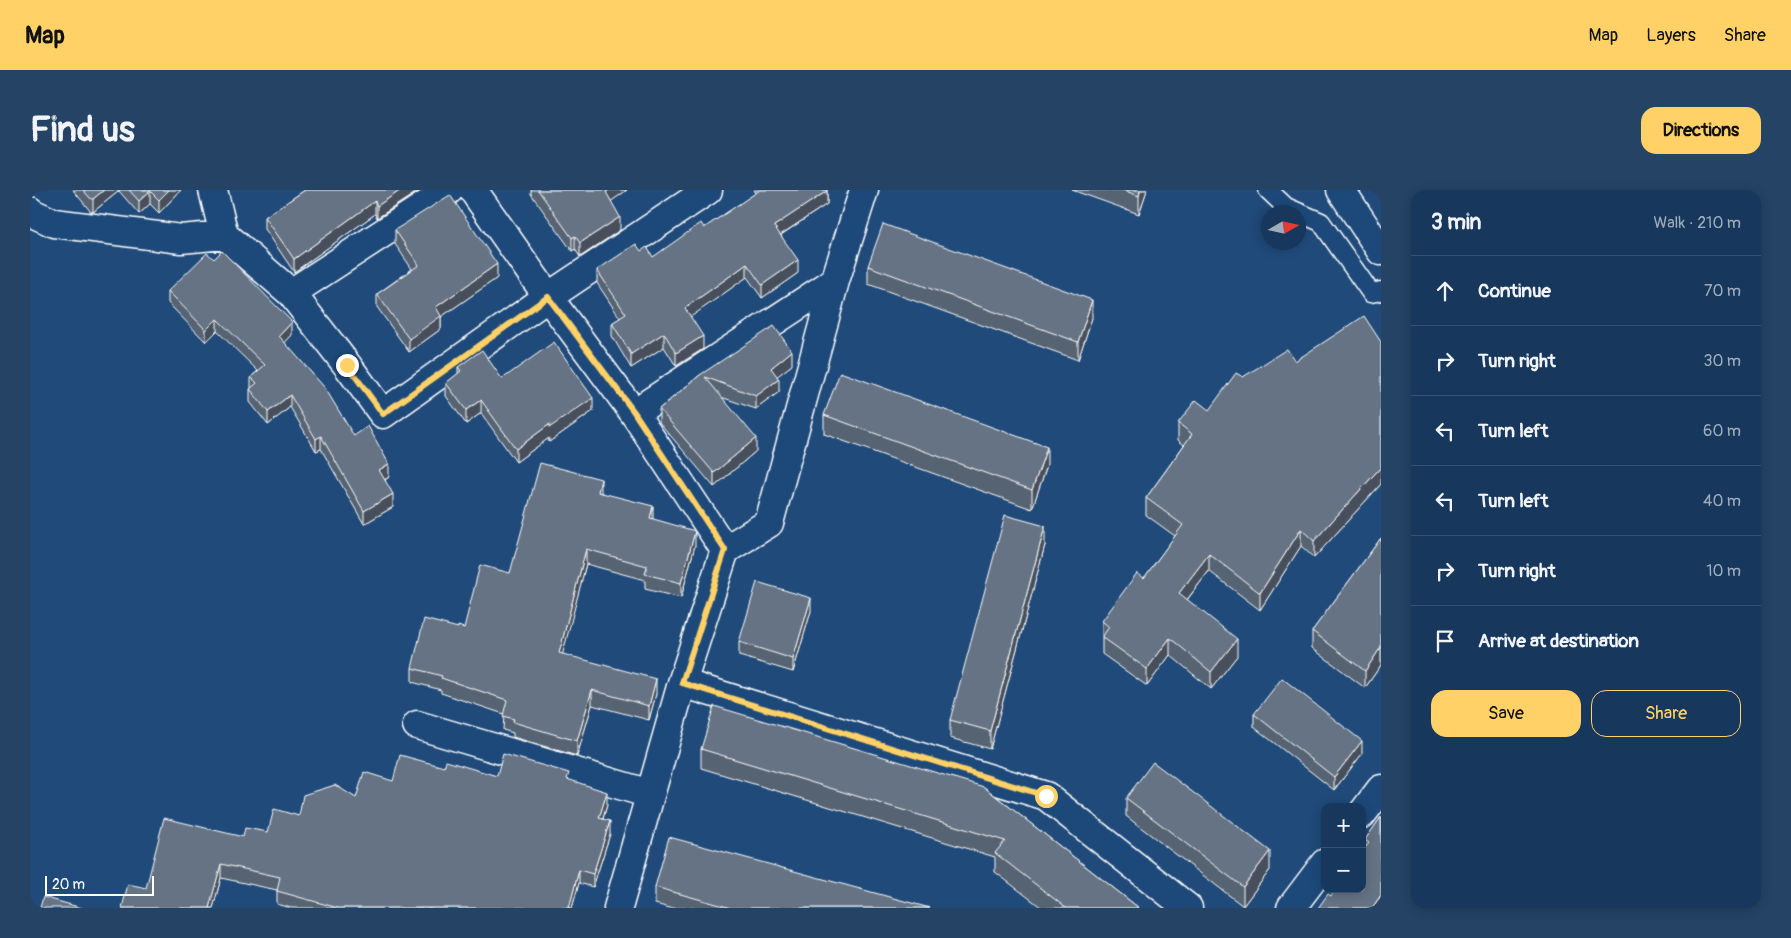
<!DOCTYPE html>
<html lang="en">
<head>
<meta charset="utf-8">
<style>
	body { margin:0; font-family:Pangolin,sans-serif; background:#244365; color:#f1f3f6 }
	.controls { position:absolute; right:15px; bottom:15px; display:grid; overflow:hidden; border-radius:10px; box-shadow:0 2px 12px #0003 }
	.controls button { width:45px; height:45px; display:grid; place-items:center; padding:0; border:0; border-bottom:1px solid #365272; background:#17385c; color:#f1f3f6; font:25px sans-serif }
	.compass { position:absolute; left:1231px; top:15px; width:45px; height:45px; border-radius:50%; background:#17385c; box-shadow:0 2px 12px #0003; rotate:81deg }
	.scale { position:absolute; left:15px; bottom:12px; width:109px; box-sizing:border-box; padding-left:5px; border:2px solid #fff; border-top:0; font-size:14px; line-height:18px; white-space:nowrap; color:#fff; -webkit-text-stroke:4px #1f4a7a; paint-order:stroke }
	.stop { position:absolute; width:15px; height:15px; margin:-11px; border:4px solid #ffd166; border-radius:50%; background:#fff }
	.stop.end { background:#ffd166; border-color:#fff; box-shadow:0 1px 5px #0008 }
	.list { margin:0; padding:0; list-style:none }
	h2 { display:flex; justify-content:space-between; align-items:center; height:65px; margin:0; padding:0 20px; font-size:21px }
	h2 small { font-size:16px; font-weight:400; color:#9eacbb }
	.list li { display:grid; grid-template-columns:32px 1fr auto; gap:15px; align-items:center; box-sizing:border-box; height:70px; padding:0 20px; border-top:1px solid #365272 }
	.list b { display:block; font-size:19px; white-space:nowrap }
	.list em { font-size:16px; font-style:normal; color:#9eacbb }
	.actions { display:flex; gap:10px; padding:15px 20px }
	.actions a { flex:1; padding:11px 0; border:1px solid #ffd166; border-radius:15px; text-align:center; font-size:18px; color:#ffd166 }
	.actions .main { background:#ffd166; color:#111 }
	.icon { flex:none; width:28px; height:28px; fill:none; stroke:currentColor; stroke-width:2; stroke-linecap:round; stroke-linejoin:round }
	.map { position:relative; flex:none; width:1351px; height:718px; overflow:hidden; border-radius:15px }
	header { display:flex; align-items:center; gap:30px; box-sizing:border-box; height:70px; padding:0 25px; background:#ffd166; color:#111 }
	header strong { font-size:24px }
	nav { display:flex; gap:28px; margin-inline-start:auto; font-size:18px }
	.intro { display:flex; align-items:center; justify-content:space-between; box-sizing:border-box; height:120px; padding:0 30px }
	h1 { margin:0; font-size:35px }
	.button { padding:12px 22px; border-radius:15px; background:#ffd166; color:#111; font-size:18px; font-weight:700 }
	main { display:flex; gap:30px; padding:0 30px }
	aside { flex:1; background:#17385c; border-radius:15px; box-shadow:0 2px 12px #0003 }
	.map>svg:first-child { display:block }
</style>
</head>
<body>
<header>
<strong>Map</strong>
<nav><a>Map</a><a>Layers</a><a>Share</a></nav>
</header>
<div class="intro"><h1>Find us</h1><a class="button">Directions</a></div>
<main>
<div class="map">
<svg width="1351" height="718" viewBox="0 0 1351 718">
	<rect width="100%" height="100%" fill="#1f4a7a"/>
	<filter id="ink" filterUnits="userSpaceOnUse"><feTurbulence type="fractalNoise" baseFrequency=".02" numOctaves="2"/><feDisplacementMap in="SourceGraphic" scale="10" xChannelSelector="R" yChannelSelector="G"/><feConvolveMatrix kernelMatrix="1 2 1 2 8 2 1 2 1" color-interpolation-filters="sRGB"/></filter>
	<g filter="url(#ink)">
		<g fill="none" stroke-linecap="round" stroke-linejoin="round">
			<defs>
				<path id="lane" d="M 1238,0 L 1256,17 L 1291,32 L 1341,103 L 1351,101"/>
				<path id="street" d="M 183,0 L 194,45 L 261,103 L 317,175 L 353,224 L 518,107 L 678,0
					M 443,0 L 518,107 L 604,223 L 695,360
					M 0,21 L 2,23 L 24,33 L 151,49 L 194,45
					M 261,103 L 419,0
					M 604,223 L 805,91
					M 652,493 L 1016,606 L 1158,718
					M 387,535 L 620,604
					M 588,718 L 652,493 L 695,360 L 739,333 L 805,91 L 834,0"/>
				<path id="secondary" d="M 1311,0 L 1351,61
					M 1332,624 L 1351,599
					M 1261,718 L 1295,673"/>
			</defs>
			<use href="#lane" stroke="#fff" stroke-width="21"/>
			<use href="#street" stroke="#fff" stroke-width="31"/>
			<use href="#secondary" stroke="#fff" stroke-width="31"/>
			<use href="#lane" stroke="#1f4a7a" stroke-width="18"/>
			<use href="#street" stroke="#1f4a7a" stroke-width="28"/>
			<use href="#secondary" stroke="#1f4a7a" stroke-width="28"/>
		</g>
		<path fill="#576372" stroke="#fff" d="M 43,0 L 151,0 L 129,23 L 120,14 L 109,24 L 89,1 L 63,22 L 61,22 Z
			M 275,0 L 390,0 L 347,28 L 345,24 L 264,82 L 235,39 L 235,27 Z
			M 501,0 L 597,0 L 581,11 L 590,40 L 550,67 L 545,59 L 542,61 L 501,4 Z
			M 724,0 L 797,0 L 797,14 L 751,45 L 768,83 L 732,108 L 717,87 L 660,127 L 673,159 L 646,176 L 634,157 L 601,178 L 582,146 L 582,133 L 590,128 L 567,93 L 567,80 L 623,67 L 674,38 L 726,3 Z
			M 1042,0 L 1117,0 L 1109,24 Z
			M 365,40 L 467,88 L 411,127 L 411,139 L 379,162 L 347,117 L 347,104 L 382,79 L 365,54 Z
			M 838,76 L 1062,128 L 1048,170 L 838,94 Z
			M 138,101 L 262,145 L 254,153 L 324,246 L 359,287 L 355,290 L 363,317 L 334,334 L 291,259 L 286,261 L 260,217 L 238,235 L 220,212 L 220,199 L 221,198 L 221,187 L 228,181 L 187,141 L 176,152 L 138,113 Z
			M 1351,152 L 1351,294 L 1284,368 L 1271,356 L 1230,420 L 1179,381 L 1157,410 L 1207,466 L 1181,499 L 1140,465 L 1117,496 L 1072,464 L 1072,431 L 1114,388 L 1145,346 L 1116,325 L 1116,308 L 1154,255 L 1148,250 L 1148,233 L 1179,220 L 1213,187 L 1265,171 Z
			M 762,175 L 747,186 L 749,202 L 726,219 L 691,207 L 726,261 L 684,297 L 629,232 L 629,219 L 670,185 Z
			M 428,177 L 472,189 L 563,221 L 519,252 L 519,248 L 486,272 L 451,223 L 436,234 L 416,206 L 416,193 L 428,184 Z
			M 794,225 L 1017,275 L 1002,319 L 794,244 Z
			M 571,303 L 623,329 L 665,355 L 651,408 L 615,399 L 615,390 L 556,374 L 532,464 L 626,504 L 619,530 L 562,515 L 547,566 L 483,547 L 483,543 L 473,540 L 474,524 L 411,503 L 411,500 L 382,492 L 382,478 L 428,438 L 434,438 L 480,383 Z
			M 1351,348 L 1351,475 L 1335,498 L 1282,458 L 1282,441 Z
			M 1015,355 L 960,559 L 920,548 L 920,530 Z
			M 781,421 L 763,482 L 709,466 L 709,452 Z
			M 1224,524 L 1332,564 L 1304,600 L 1224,537 Z
			M 671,559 L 954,597 L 1109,718 L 1012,718 L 965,682 L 965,667 L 671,578 Z
			M 414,577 L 467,586 L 539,590 L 577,615 L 573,629 L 580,644 L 563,697 L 549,693 L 542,718 L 261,718 L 247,714 L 247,700 L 191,688 L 183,718 L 92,718 L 116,698 L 213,647 L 238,642 L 269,626 L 326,608 L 363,591 Z
			M 1096,608 L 1240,680 L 1213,716 L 1096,626 Z
			M 1351,627 L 1351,717 L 1350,718 L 1288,718 L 1301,706 L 1335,659 L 1335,650 Z
			M 625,697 L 900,718 L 640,718 L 625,714 Z"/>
		<path fill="#47505c" stroke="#fff" d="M 74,0 L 89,0 L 89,1 L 63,22 L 63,9 Z
			M 139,0 L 151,0 L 129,23 L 129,10 Z
			M 371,0 L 390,0 L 347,28 L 347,16 Z
			M 579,0 L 597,0 L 576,15 L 576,2 Z
			M 1110,0 L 1117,0 L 1109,24 L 1109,6 Z
			M 120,1 L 120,14 L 109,24 L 109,11 Z
			M 797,1 L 797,14 L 744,49 L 744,36 Z
			M 345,11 L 345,24 L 264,82 L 264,69 Z
			M 590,27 L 590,40 L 550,67 L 550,53 Z
			M 545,46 L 545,59 L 542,61 L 542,48 Z
			M 768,70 L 768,83 L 732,108 L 732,95 Z
			M 467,74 L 467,88 L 411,127 L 411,139 L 379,162 L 379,149 L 406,117 Z
			M 717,74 L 717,87 L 655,131 L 655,118 Z
			M 1062,110 L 1062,128 L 1048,170 L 1048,152 Z
			M 187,129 L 187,141 L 176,152 L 176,140 Z
			M 262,132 L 262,145 L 249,159 L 249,146 Z
			M 634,143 L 634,157 L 601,178 L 601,164 Z
			M 673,146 L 673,159 L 646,176 L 646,163 Z
			M 762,161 L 762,175 L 741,191 L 741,178 Z
			M 749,189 L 749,202 L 726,219 L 726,206 Z
			M 260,205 L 260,217 L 238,235 L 238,222 Z
			M 563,208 L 563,221 L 519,252 L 519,248 L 486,272 L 486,259 L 520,234 Z
			M 451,210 L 451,223 L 436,234 L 436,220 Z
			M 291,246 L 291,259 L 286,261 L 286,249 Z
			M 726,248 L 726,261 L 684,297 L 684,283 Z
			M 1017,257 L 1017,275 L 1002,319 L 1002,300 Z
			M 359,274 L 359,287 L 349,293 L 349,280 Z
			M 1351,277 L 1351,294 L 1284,368 L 1284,351 Z
			M 571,289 L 571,304 L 568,302 Z
			M 363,304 L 363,317 L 334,334 L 334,321 Z
			M 623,316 L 623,331 L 620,328 Z
			M 1015,336 L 1015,355 L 960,559 L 960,541 Z
			M 1271,339 L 1271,356 L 1230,420 L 1230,403 Z
			M 665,341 L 665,355 L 651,408 L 651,393 Z
			M 556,359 L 556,374 L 529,478 L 529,463 Z
			M 1179,364 L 1179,381 L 1149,420 L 1149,403 Z
			M 781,408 L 781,421 L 763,482 L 763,469 Z
			M 1140,448 L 1140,465 L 1117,496 L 1117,479 Z
			M 1207,449 L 1207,466 L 1181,499 L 1181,482 Z
			M 1351,457 L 1351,475 L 1335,498 L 1335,481 Z
			M 626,489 L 626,504 L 619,530 L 619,516 Z
			M 562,500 L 562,515 L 547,566 L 547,551 Z
			M 1332,551 L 1332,564 L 1304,600 L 1304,587 Z
			M 577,602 L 577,615 L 569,641 L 569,628 Z
			M 580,631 L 580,644 L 563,697 L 563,684 Z
			M 1240,661 L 1240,680 L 1213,716 L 1213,697 Z
			M 191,674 L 191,688 L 183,718 L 179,718 Z
			M 549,680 L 549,693 L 542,718 L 539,718 Z
			M 1351,705 L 1350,718 L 1342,718 Z"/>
		<path fill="#657384" stroke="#fff" d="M 53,0 L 74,0 L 63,9 L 61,9 Z
			M 99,0 L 139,0 L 129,10 L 120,1 L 109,11 Z
			M 275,0 L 371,0 L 347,16 L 345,11 L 264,69 L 235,27 Z
			M 508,0 L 579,0 L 576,2 L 590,27 L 550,53 L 545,46 L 542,48 Z
			M 730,0 L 797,0 L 797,1 L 744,36 L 768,70 L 732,95 L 717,74 L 655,118 L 673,146 L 646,163 L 634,143 L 601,164 L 582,133 L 596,124 L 567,80 L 606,54 L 611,61 L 617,57 L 623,67 L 671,33 L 674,38 Z
			M 1093,0 L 1110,0 L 1109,6 Z
			M 420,5 L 467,74 L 406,117 L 411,126 L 379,149 L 347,104 L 389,75 L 365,40 Z
			M 853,34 L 1062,110 L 1048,152 L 838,76 Z
			M 192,61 L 262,132 L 249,146 L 295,198 L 324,246 L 338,236 L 359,274 L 349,280 L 363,304 L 334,321 L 291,246 L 286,249 L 260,205 L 238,222 L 220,199 L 227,193 L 221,187 L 235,175 L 187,129 L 176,140 L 138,101 L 177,63 L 184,69 Z
			M 1334,126 L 1351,152 L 1351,277 L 1284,351 L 1271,339 L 1230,403 L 1179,364 L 1149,403 L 1207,449 L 1181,482 L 1140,448 L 1117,479 L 1072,447 L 1079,437 L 1072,431 L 1107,383 L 1114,388 L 1153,335 L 1116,308 L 1162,244 L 1148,233 L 1166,210 L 1179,220 L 1206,183 L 1213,187 L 1257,159 L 1265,171 Z
			M 744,136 L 762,161 L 741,178 L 749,189 L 726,206 L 675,187 L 726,248 L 684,283 L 629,219 L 670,185 Z
			M 524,152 L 563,208 L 519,238 L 520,234 L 486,259 L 451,210 L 436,220 L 416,193 L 431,181 L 428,177 L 452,160 L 472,189 Z
			M 810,182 L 1017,257 L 1002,300 L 794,225 Z
			M 510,273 L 571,289 L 568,302 L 623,316 L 620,328 L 665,341 L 651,393 L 615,384 L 617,376 L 556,359 L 529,463 L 626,489 L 619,516 L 562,500 L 547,551 L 483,532 L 484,529 L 473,526 L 477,510 L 411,488 L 412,486 L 382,478 L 394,429 L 428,438 L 428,436 L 434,438 L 450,375 L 480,383 Z
			M 975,325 L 1015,336 L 960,541 L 920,530 Z
			M 1351,348 L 1351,457 L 1335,481 L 1282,441 Z
			M 727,392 L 781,408 L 763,469 L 709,452 Z
			M 1252,488 L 1332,551 L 1304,587 L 1224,524 Z
			M 684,516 L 954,597 L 1109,718 L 1036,718 L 965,663 L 975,651 L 671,559 Z
			M 473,564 L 539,583 L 537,589 L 577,602 L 569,628 L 580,631 L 563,684 L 549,680 L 539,718 L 308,718 L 247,701 L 250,687 L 191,674 L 179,718 L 92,718 L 98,694 L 116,698 L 134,628 L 213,647 L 215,638 L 238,642 L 244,619 L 269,626 L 273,605 L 305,595 L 326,608 L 334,582 L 363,591 L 370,565 L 414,577 L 416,571 L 467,586 Z
			M 1123,572 L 1240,661 L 1213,697 L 1096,608 Z
			M 1351,627 L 1351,705 L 1342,718 L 1288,718 L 1298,704 L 1301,706 L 1305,699 L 1332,699 L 1332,662 L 1339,653 L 1335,650 Z
			M 639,647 L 900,718 L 701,718 L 625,697 Z
			M 13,707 L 52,718 L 10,718 Z"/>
	</g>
	<g fill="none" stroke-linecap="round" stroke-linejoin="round" filter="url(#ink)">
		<path stroke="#ffd166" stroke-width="6" d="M 317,175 L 353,224 L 518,107 L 604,222 L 695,360 L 652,493 L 1016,606"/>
	</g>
</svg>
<div class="controls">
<button>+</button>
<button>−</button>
</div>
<svg class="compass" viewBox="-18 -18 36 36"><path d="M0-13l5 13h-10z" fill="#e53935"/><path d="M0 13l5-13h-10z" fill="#9eacbb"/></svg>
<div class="scale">20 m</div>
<div class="stop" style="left:1016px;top:606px"></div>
<div class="stop end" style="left:317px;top:175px"></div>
</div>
<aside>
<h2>3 min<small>Walk · 210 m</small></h2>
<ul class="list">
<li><svg class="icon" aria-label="ahead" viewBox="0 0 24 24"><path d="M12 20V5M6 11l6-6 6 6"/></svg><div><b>Continue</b></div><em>70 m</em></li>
<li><svg class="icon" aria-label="right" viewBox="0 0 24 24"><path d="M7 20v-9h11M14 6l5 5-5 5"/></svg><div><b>Turn right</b></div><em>30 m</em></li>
<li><svg class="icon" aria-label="left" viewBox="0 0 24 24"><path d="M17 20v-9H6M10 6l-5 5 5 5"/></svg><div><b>Turn left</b></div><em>60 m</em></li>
<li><svg class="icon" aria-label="left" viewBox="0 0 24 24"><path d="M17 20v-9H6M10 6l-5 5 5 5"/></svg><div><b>Turn left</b></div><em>40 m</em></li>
<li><svg class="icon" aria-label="right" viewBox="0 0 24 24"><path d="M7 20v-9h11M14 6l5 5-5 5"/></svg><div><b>Turn right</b></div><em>10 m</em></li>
<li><svg class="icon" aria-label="arrive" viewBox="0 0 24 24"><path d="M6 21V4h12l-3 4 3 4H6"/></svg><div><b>Arrive at destination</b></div></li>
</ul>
<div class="actions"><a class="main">Save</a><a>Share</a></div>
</aside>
</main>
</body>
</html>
